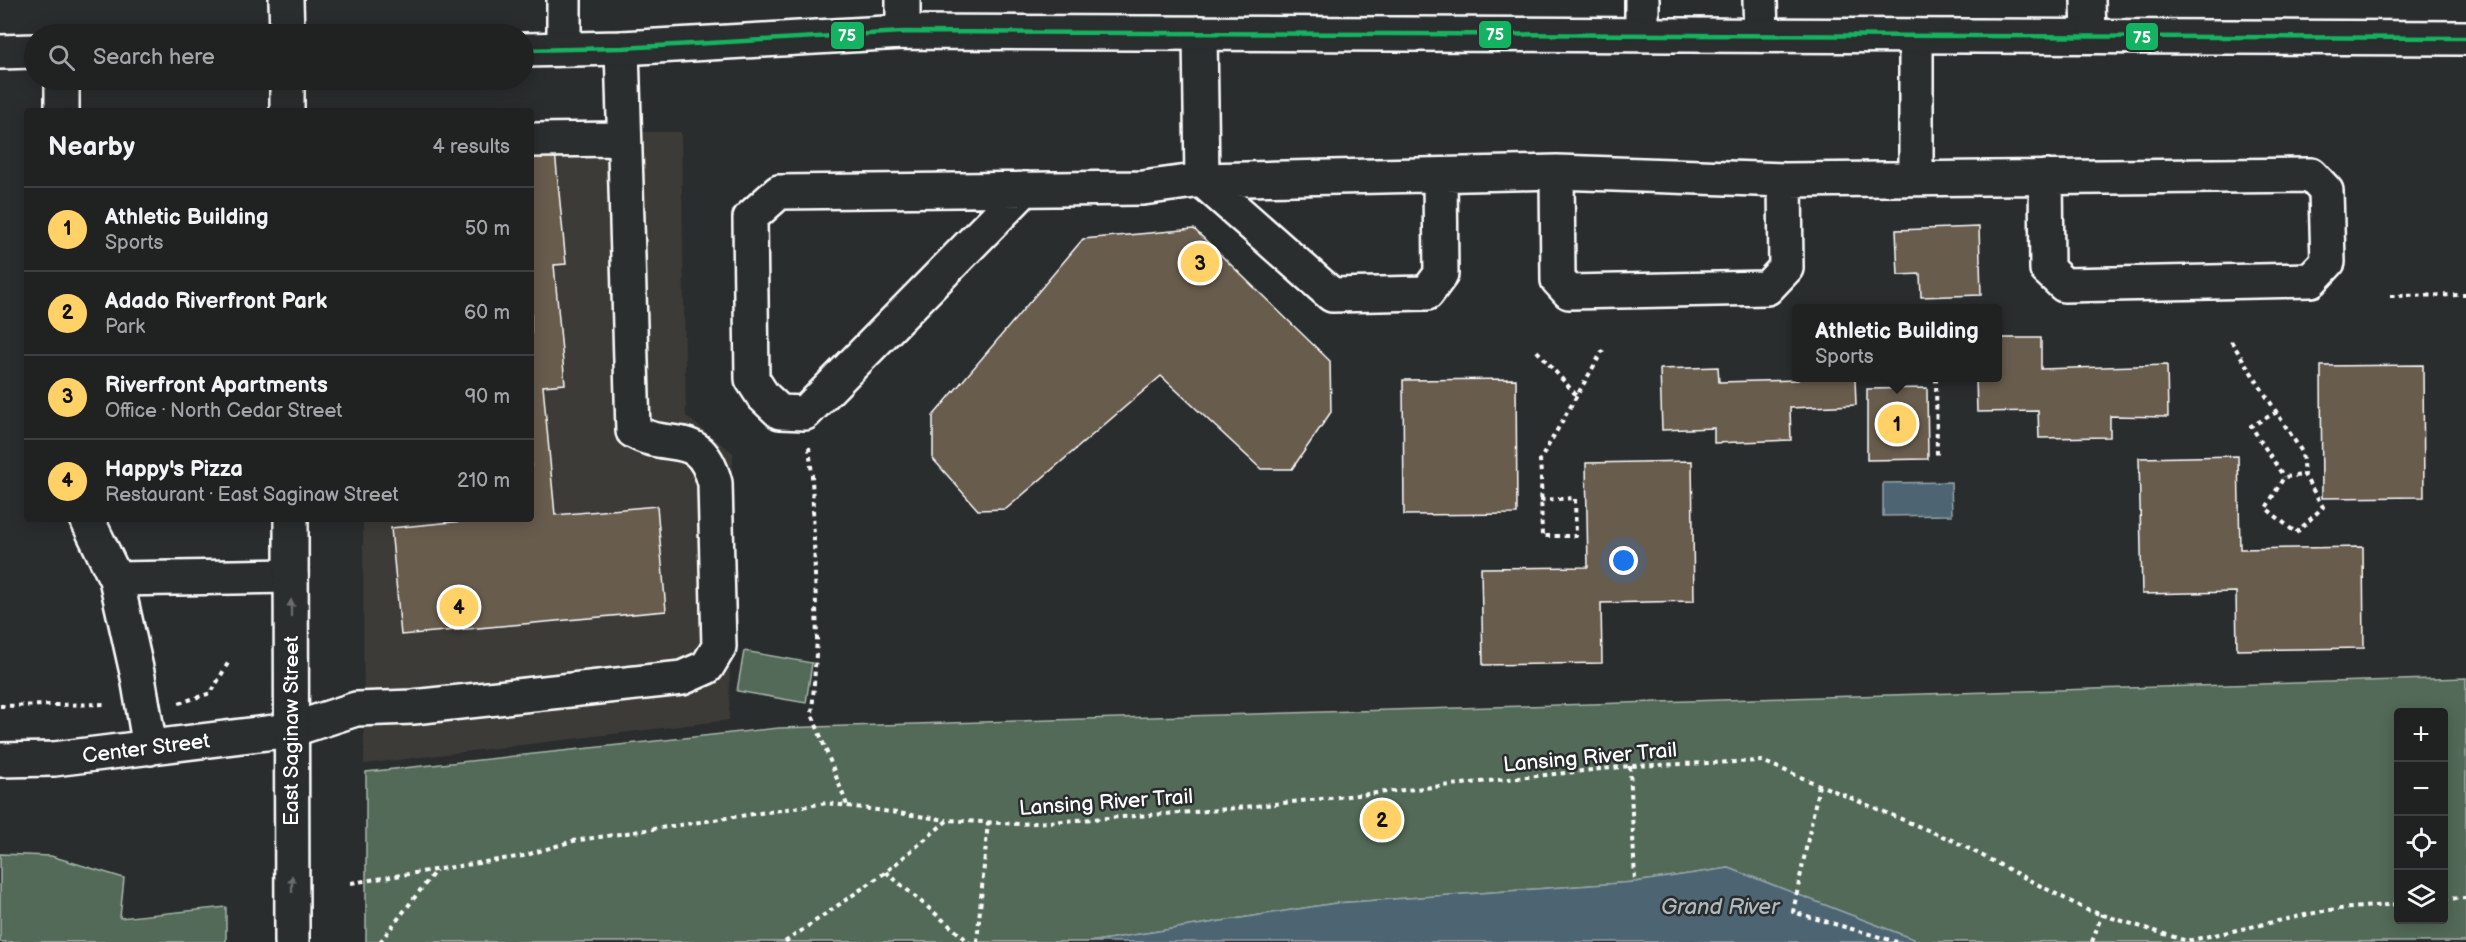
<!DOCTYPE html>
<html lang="en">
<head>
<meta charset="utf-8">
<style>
	body { margin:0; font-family:"Balsamiq Sans",sans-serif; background:#282a2a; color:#f1f3f6 }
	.controls { position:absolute; right:18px; bottom:18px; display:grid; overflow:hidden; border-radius:6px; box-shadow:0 3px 15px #0003 }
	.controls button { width:54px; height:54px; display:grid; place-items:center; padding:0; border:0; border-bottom:2px solid #3d3f40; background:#202222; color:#f1f3f6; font:30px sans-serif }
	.you { position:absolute; left:1624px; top:561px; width:21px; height:21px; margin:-15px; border:4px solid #fff; border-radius:50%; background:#1a73e8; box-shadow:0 0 0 9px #1a73e833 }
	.badge { display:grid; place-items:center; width:39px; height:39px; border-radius:50%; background:#ffd166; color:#111; font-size:20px; font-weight:700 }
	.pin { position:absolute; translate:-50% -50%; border:3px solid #fff; box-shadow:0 2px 6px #0006 }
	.popup { position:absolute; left:1792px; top:304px; width:210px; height:78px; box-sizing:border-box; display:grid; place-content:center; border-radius:6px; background:#202222; filter:drop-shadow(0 2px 4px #0005); font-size:20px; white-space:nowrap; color:#a2a4a5 }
	.popup b { font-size:22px; color:#f1f3f6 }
	.popup::after { content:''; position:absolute; left:50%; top:100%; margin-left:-12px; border:12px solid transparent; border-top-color:#202222 }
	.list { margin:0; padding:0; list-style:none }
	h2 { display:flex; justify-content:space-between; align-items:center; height:78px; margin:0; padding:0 24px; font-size:26px }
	h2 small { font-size:20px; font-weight:400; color:#a2a4a5 }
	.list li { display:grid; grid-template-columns:39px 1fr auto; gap:18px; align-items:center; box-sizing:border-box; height:84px; padding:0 24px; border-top:2px solid #3d3f40 }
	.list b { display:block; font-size:22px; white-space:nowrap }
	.list p { margin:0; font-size:20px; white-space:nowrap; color:#a2a4a5 }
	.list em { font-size:20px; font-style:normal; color:#a2a4a5 }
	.icon { flex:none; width:33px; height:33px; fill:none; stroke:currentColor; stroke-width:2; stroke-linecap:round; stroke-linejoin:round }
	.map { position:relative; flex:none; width:2466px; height:942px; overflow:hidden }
	.search { position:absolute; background:#202222; box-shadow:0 3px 15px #0003; left:24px; top:24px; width:510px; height:66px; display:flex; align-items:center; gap:15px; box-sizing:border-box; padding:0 21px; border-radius:33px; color:#a2a4a5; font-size:22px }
	.panel { position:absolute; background:#202222; box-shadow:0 3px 15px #0003; left:24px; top:108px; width:510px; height:414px; border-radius:6px }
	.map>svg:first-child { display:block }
</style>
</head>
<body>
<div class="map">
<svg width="2466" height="942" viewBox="0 0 2466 942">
	<rect width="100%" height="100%" fill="#2a2d2e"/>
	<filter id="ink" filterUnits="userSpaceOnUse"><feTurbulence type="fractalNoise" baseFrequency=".0167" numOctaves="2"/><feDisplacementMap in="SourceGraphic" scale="12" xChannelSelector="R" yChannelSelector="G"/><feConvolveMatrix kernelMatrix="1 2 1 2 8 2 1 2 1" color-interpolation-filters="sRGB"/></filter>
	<g filter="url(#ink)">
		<path fill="#3c3b38" d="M 531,132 L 681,132 L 686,416 L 733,453 L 729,720 L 364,764 L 363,519 L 531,519 Z"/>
		<path fill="#526b59" stroke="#a8b5ac" stroke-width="1.5" fill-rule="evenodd" d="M 744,651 L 812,663 L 806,703 L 737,691 Z
			M 2466,678 L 2466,942 L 1921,942 L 1729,868 L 1635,882 L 1336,903 L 1089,942 L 366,942 L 366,772 L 779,728 ZM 2398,712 L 2444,712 L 2444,920 L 2398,920 Z
			M 0,854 L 51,856 L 124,878 L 120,918 L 226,907 L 226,942 L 0,942 Z"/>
		<path fill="#4d6572" stroke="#94a3aa" stroke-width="1.5" d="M 1951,482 L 1952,515 L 1883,516 L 1883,483 Z
			M 1729,868 L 1921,942 L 1089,942 L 1336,903 L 1635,882 Z"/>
		<path fill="#675b4e" stroke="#fff" stroke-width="1.5" d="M 555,152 L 566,264 L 554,265 L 565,384 L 543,386 L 555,515 L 657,506 L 666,611 L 401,635 L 391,528 L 484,519 L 531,519 L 531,154 Z
			M 1979,227 L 1981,295 L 1921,297 L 1920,274 L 1898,275 L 1896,230 Z
			M 1194,229 L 1330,361 L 1331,412 L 1292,469 L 1261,469 L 1161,376 L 1006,509 L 978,510 L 933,459 L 933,416 L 1083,239 Z
			M 1998,338 L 2041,338 L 2041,369 L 2167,365 L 2168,417 L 2110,416 L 2110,437 L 2039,438 L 2038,411 L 1977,412 L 1976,378 L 1998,378 Z
			M 2423,365 L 2424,497 L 2322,498 L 2321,366 Z
			M 1718,367 L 1719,382 L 1798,380 L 1798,378 L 1855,378 L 1856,405 L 1790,408 L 1791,440 L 1714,443 L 1714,428 L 1662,430 L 1660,369 Z
			M 1516,379 L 1517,514 L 1404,515 L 1403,380 Z
			M 1927,388 L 1928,459 L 1867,460 L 1867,389 Z
			M 2238,456 L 2240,549 L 2363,547 L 2364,648 L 2237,650 L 2236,592 L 2142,594 L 2139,458 Z
			M 1692,461 L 1694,601 L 1601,603 L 1602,663 L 1483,665 L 1481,568 L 1588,567 L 1586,463 Z"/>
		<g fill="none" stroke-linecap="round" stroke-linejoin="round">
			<defs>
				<path id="minor" d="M 564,0 L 564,49
					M 903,0 L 903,32
					M 1760,0 L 1761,35
					M 2088,0 L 2089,36
					M 1200,33 L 1202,180 L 1332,295 L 1427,293 L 1441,274 L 1440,175
					M 1642,34 L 1642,0
					M 62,111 L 62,80
					M 531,140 L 624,139
					M 1557,172 L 1558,280 L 1569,292 L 1767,288 L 1786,268 L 1785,180
					M 1916,178 L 1916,36
					M 1025,189 L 805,413 L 780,412 L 763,396 L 752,379 L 750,218 L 779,192 L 1143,188 L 1202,180 L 1557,172 L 1785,180 L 2311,175 L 2326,191 L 2328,262 L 2311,280 L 2064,285 L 2047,269 L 2046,177
					M 87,519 L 116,579
					M 150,748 L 138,677 L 116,579 L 291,576
					M 0,760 L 54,759 L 291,730 L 356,709 L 413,707 L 682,678 L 707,667 L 719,647 L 715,483 C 700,426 670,453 633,431 L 622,48"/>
				<path id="major" d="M 286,0 L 287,34
					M 524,50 L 622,48 L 903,32 L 2466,38
					M 0,52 L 34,51
					M 287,80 L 287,111
					M 291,519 L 292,942"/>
			</defs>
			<use href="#minor" stroke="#fff" stroke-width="38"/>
			<use href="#major" stroke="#fff" stroke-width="38"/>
			<path stroke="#fff" stroke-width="4" stroke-dasharray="4.5 4.5" stroke-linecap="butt" d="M 2390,296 L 2466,295
				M 2231,341 L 2302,452 L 2304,475 L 2323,507 L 2296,533 L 2266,508 L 2284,477 L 2304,475
				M 1537,351 L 1577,396
				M 1936,378 L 1937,456
				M 2277,412 L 2251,426 L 2284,477
				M 809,447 L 812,475 L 817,639 L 812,714 L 847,805
				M 1540,500 L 1575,498 L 1576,536 L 1542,536 C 1541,511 1542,485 1540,460 L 1603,350
				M 179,703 L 211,693 L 228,663
				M 0,706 L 108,704
				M 1630,766 L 1635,882
				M 1819,785 L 1793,912 L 1897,942
				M 886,872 L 969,942
				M 351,883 L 523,856 L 573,841 L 827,803 L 947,820
				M 2444,899 L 2466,898
				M 380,942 L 436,870
				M 785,942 L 886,872 L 948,820 L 1020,824 L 1208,811 L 1630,766 L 1762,761 L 1954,841 L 2087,910 L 2187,941 L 2328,910 L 2398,904
				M 977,942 L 988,822
				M 2092,942 L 2102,914"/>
			<use href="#minor" stroke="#2a2d2e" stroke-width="33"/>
			<use href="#major" stroke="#2a2d2e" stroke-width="33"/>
			<defs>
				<path id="bus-1" d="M 524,50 L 622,48 L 903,32 L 2466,38"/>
			</defs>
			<use href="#bus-1" stroke="#2a2d2e" stroke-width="9"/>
			<use href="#bus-1" stroke="#13b361" stroke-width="4.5"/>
		</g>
		<defs><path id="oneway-solid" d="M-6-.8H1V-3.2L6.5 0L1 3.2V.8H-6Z" transform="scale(1.5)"/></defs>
		<g fill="#6a6c6d">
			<use href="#oneway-solid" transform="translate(291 608) rotate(-90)"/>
			<use href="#oneway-solid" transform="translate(292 884) rotate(-90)"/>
		</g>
	</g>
	<g text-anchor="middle" stroke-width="5" stroke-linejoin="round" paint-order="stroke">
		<g font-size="21" fill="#fff" stroke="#2a2d2e">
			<text transform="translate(291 731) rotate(-90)" y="7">East Saginaw Street</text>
			<text transform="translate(146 748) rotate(-7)" y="7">Center Street</text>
			<text transform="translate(1590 757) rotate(-5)" y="7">Lansing River Trail</text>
			<text transform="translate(1106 802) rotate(-4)" y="7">Lansing River Trail</text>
		</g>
		<g font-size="22" font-style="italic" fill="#afbac0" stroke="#2a2d2e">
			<text x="1720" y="914">Grand River</text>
		</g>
	</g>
	<g stroke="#2a2d2e" stroke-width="2">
		<rect x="1478" y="20" width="34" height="29" rx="6" fill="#13b361"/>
		<rect x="830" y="21" width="35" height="29" rx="6" fill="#13b361"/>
		<rect x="2125" y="22" width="34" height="29" rx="6" fill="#13b361"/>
	</g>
	<g font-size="16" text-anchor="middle" font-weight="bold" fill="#fff">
		<text x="1495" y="40">75</text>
		<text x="847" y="41">75</text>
		<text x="2142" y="43">75</text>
	</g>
</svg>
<div class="controls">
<button>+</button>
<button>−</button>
<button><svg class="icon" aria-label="locate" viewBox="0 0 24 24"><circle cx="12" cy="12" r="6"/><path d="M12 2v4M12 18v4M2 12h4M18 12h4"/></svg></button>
<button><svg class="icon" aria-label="layers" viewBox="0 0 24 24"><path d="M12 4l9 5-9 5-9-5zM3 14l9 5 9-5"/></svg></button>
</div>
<div class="you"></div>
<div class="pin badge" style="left:1897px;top:424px">1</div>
<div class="popup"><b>Athletic Building</b>Sports</div>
<div class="pin badge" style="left:1382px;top:820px">2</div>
<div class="pin badge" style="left:1200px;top:263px">3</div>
<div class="pin badge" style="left:459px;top:607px">4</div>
<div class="search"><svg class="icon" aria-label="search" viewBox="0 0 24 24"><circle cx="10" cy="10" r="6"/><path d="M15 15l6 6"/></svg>Search here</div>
<section class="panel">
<h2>Nearby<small>4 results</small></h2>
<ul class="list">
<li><span class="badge">1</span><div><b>Athletic Building</b><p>Sports</p></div><em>50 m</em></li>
<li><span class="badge">2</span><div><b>Adado Riverfront Park</b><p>Park</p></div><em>60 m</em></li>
<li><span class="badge">3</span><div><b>Riverfront Apartments</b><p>Office · North Cedar Street</p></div><em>90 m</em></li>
<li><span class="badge">4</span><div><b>Happy's Pizza</b><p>Restaurant · East Saginaw Street</p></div><em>210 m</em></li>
</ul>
</section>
</div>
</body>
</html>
